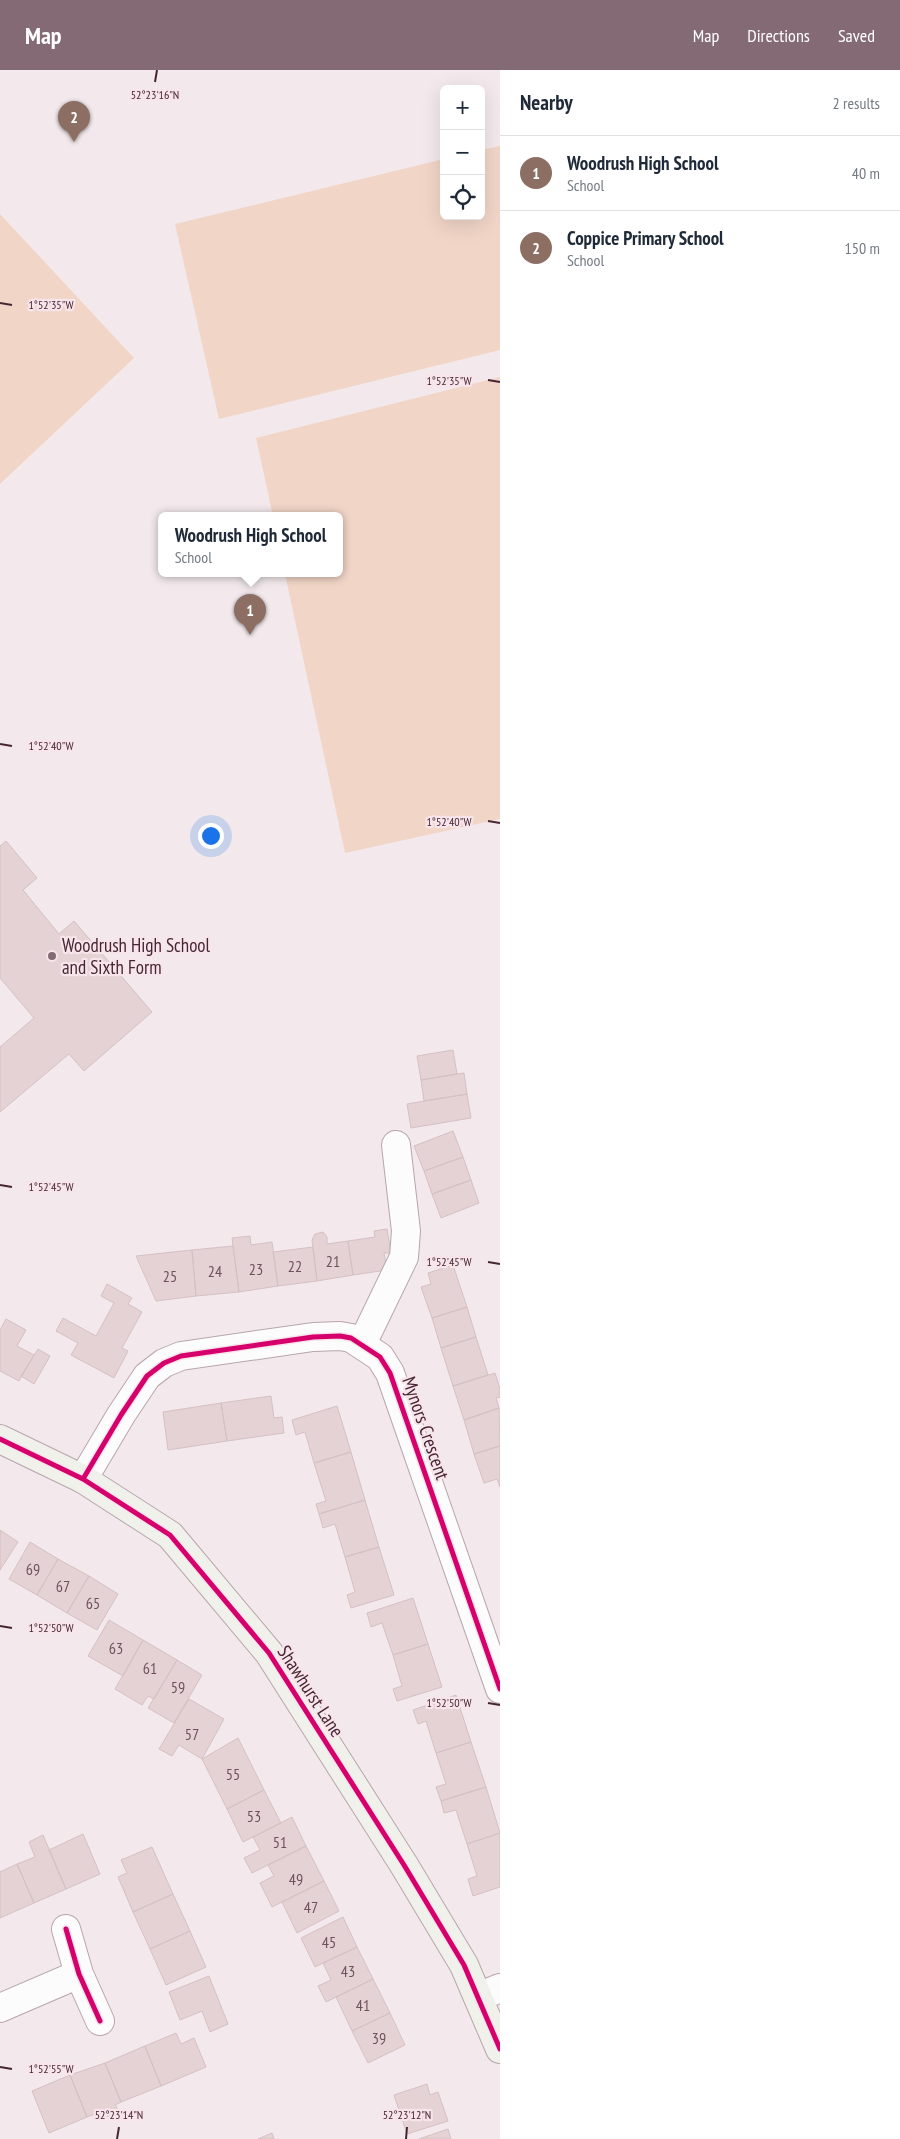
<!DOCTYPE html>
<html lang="en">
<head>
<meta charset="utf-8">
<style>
	body { margin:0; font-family:"PT Sans Narrow",sans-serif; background:#f6f6f7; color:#1f2937 }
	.controls { position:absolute; right:15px; top:15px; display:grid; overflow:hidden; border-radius:8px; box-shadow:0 5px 20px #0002 }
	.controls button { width:45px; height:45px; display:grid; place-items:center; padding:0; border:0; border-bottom:1px solid #e0e1e3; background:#fff; color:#1f2937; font:25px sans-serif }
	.you { position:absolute; left:210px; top:765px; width:18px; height:18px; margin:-12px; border:4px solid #fff; border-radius:50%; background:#1a73e8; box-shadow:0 0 0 8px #1a73e833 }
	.badge { display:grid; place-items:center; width:32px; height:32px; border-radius:50%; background:#836a74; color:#fff; font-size:16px; font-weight:700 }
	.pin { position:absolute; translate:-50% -41px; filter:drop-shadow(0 1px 2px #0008) }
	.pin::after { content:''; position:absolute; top:26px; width:18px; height:15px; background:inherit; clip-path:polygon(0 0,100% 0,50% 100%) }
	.popup { position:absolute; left:158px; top:442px; width:185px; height:65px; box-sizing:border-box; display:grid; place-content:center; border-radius:8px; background:#fff; filter:drop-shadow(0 1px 4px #0005); font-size:16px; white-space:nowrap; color:#747a83 }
	.popup b { font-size:19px; color:#1f2937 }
	.popup::after { content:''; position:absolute; left:50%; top:100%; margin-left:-10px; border:10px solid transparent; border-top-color:#fff }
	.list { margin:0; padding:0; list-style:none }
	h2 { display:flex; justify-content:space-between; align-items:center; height:65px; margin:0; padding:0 20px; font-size:21px }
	h2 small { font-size:16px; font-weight:400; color:#747a83 }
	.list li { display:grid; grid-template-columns:32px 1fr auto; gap:15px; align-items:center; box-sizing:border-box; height:75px; padding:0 20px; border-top:1px solid #e0e1e3 }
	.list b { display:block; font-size:19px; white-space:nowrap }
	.list p { margin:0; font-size:16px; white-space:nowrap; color:#747a83 }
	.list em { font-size:16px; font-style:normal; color:#747a83 }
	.icon { flex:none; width:28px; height:28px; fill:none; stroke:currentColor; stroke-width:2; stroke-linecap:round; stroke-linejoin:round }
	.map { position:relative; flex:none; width:500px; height:2069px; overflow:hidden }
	header { display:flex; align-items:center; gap:30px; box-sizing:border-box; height:70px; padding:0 25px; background:#836a74; color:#fff }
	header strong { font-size:24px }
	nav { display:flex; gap:28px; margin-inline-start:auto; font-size:18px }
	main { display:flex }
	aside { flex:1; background:#fff }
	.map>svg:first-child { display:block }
</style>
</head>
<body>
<header>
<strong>Map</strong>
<nav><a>Map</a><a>Directions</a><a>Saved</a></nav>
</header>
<main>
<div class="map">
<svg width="500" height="2069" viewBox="0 0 500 2069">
	<rect width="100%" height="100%" fill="#f3e9ec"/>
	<path fill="#f1d5c7" d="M 500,76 L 500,280 L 219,349 L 175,154 L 444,89 L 444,146 L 481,146 L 481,80 Z
		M 0,144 L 134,288 L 0,414 Z
		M 500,307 L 500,749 L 345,783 L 285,504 L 339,504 L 339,446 L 273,446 L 256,368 Z"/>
	<path fill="#e5d2d4" stroke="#d5c0c3" d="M 6,771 L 37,808 L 23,820 L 59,864 L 74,851 L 152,942 L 84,1001 L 69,984 L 0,1042 L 0,977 L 34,948 L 0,908 L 0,776 Z
		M 453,980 L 457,1004 L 421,1010 L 417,986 Z
		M 464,1003 L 467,1024 L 424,1031 L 421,1010 Z
		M 467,1024 L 471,1048 L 411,1058 L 407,1034 Z
		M 453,1061 L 463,1087 L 424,1101 L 414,1076 Z
		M 463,1087 L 471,1110 L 432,1124 L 424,1101 Z
		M 471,1110 L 479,1133 L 441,1148 L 432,1124 Z
		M 387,1159 L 391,1183 L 384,1183 L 387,1200 L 353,1205 L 348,1171 L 375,1167 L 374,1161 Z
		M 323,1162 L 327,1167 L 327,1174 L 348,1171 L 353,1205 L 317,1211 L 312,1170 L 315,1164 Z
		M 250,1166 L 251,1175 L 272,1172 L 278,1216 L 239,1222 L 232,1168 Z
		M 233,1176 L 239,1222 L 196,1226 L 192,1180 Z
		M 313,1177 L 317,1211 L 278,1216 L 273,1182 Z
		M 192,1180 L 196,1226 L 156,1231 L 136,1186 Z
		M 453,1195 L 467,1237 L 432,1248 L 421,1217 L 431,1214 L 428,1203 Z
		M 107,1214 L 132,1228 L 128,1234 L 142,1242 L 122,1278 L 128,1281 L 114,1308 L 71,1285 L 78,1273 L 56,1261 L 63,1248 L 96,1266 L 114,1233 L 101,1226 Z
		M 467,1237 L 476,1267 L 441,1278 L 432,1248 Z
		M 6,1249 L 26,1260 L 17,1276 L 34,1285 L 19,1311 L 0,1301 L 0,1260 Z
		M 476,1267 L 488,1305 L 453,1316 L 441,1278 Z
		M 38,1279 L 50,1286 L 34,1314 L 21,1306 Z
		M 495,1303 L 500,1319 L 500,1327 L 496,1328 L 499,1338 L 464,1350 L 453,1316 Z
		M 271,1326 L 274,1348 L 282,1347 L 284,1363 L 227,1371 L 221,1333 Z
		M 221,1333 L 227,1371 L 168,1380 L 163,1342 Z
		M 337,1336 L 351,1382 L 314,1393 L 305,1362 L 296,1365 L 292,1350 Z
		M 499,1338 L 500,1376 L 474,1384 L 464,1350 Z
		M 500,1376 L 500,1417 L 497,1409 L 484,1413 L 474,1384 Z
		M 351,1382 L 365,1430 L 319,1444 L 316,1434 L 326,1431 L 314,1393 Z
		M 365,1430 L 379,1477 L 345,1487 L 335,1454 L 323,1458 L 319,1444 Z
		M 0,1460 L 18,1472 L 0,1500 Z
		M 30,1472 L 58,1489 L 37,1525 L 9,1509 Z
		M 379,1477 L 394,1525 L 351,1538 L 347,1525 L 355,1522 L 345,1487 Z
		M 58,1489 L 89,1506 L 67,1543 L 37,1525 Z
		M 89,1506 L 118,1524 L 97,1560 L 67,1543 Z
		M 413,1528 L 428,1574 L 393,1585 L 382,1553 L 371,1557 L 367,1543 Z
		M 109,1550 L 143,1570 L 123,1606 L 88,1586 Z
		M 143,1570 L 177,1590 L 154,1629 L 148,1626 L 142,1635 L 115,1619 Z
		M 428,1574 L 442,1617 L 397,1631 L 393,1619 L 402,1616 L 393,1585 Z
		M 177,1590 L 202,1605 L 174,1653 L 148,1638 Z
		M 456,1625 L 471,1672 L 436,1683 L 426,1651 L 418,1654 L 413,1640 Z
		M 189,1629 L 224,1649 L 202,1689 L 179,1675 L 172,1686 L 159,1679 Z
		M 238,1668 L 264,1720 L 227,1739 L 202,1689 Z
		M 471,1672 L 486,1717 L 441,1731 L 436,1717 L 446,1714 L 436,1683 Z
		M 486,1717 L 500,1763 L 467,1774 L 456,1740 L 444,1743 L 441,1731 Z
		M 264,1720 L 281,1753 L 243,1772 L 227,1739 Z
		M 292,1747 L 306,1776 L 252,1803 L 244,1788 L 260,1780 L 253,1767 Z
		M 500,1763 L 500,1817 L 473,1826 L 468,1809 L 477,1806 L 467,1774 Z
		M 83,1764 L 100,1804 L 66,1819 L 49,1780 Z
		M 43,1765 L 66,1819 L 34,1833 L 17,1794 L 35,1787 L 29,1772 Z
		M 306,1776 L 324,1811 L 272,1837 L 260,1813 L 274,1806 L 268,1795 Z
		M 152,1777 L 173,1824 L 133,1842 L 118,1807 L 127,1803 L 121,1790 Z
		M 17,1794 L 34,1833 L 0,1848 L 0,1802 Z
		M 324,1811 L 339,1841 L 297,1863 L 282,1832 Z
		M 173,1824 L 190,1861 L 150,1879 L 133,1842 Z
		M 343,1847 L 357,1877 L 315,1897 L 301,1868 Z
		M 190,1861 L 206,1897 L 166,1915 L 150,1879 Z
		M 357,1877 L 373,1909 L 326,1932 L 318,1916 L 331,1910 L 323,1893 Z
		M 209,1906 L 228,1954 L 210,1962 L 202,1941 L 180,1950 L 169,1922 Z
		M 373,1909 L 390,1943 L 352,1961 L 336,1927 Z
		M 390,1943 L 405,1975 L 368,1993 L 352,1961 Z
		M 176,1963 L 181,1974 L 194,1968 L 206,1997 L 161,2016 L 145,1976 Z
		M 145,1976 L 161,2016 L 121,2032 L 105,1993 Z
		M 105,1993 L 121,2032 L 115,2035 L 117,2038 L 115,2045 L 110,2047 L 104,2045 L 102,2041 L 87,2047 L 70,2005 Z
		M 70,2005 L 87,2047 L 49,2063 L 32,2021 Z
		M 427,2014 L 430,2025 L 438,2022 L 448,2051 L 407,2064 L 394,2025 Z
		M 448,2059 L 451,2069 L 419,2069 Z
		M 272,2063 L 274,2069 L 258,2069 Z"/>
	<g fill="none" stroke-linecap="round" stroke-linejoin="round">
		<defs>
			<path id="street" d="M 362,1274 L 404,1187 L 406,1161 L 396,1075
				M 83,1409 L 121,1345 L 147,1306 L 164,1293 L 181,1286 L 313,1267 L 340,1266 L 351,1268 L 380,1287 L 390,1303 L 500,1619
				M 66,1859 L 79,1904 L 100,1951
				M 478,1927 L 500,1918
				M 0,1938 L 79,1904"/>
			<path id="secondary" d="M 0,1369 L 83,1409 L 170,1465 L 269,1583 L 404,1795 L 464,1895 L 500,1979"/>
		</defs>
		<use href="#street" stroke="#b8a5ac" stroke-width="30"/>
		<use href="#secondary" stroke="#b8a5ac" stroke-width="30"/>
		<use href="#street" stroke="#fdfcfc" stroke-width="28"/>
		<use href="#secondary" stroke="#f1f1ec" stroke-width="28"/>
		<defs>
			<path id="cycleway" d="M 0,1369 L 83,1409 L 170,1465 L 269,1583 L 404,1795 L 464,1895 L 500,1979
				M 83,1409 L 121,1345 L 147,1306 L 164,1293 L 181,1286 L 313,1267 L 340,1266 L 351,1268 L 380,1287 L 390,1303 L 500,1619
				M 66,1859 L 79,1904 L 100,1951"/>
		</defs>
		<use href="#cycleway" stroke="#f7e5eb" stroke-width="8"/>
		<use href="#cycleway" stroke="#d6006c" stroke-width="5"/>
	</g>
	<path fill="none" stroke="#472633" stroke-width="2" d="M 155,12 L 157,0M 0,233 L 12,235M 488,310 L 500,312M 0,674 L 12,676M 488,751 L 500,753M 0,1115 L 12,1117M 488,1192 L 500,1194M 0,1556 L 12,1558M 488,1633 L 500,1635M 0,1997 L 12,1999M 117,2069 L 119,2057M 406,2069 L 407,2057"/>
	<circle fill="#836a74" stroke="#f7e5eb" stroke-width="2" cx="52" cy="886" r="5"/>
	<g text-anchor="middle" stroke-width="4.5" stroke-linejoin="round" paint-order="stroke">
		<g font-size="16" fill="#6e515b">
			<text x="333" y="1197">21</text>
			<text x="295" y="1202">22</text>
			<text x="256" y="1205">23</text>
			<text x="215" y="1207">24</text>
			<text x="170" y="1212">25</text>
			<text x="33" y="1505">69</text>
			<text x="63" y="1522">67</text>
			<text x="93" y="1539">65</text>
			<text x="116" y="1584">63</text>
			<text x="150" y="1604">61</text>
			<text x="178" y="1623">59</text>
			<text x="192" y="1670">57</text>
			<text x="233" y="1710">55</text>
			<text x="254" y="1752">53</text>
			<text x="280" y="1778">51</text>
			<text x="296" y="1815">49</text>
			<text x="311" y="1843">47</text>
			<text x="329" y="1878">45</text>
			<text x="348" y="1907">43</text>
			<text x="363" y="1941">41</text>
			<text x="379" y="1974">39</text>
		</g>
		<g font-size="19" fill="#472633" stroke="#f7e5eb" text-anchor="start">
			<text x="62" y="882">Woodrush High School<tspan x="62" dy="22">and Sixth Form</tspan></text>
		</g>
		<g font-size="19" fill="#472633" stroke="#f7e5eb">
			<text transform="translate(426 1358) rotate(71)" y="7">Mynors Crescent</text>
			<text transform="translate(311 1621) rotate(57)" y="7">Shawhurst Lane</text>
		</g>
	</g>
	<g font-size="12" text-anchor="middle" fill="#472633" stroke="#f7e5eb" stroke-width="4.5" stroke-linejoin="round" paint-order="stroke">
		<text x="155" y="29">52°23'16"N</text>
		<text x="51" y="239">1°52'35"W</text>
		<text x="449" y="315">1°52'35"W</text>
		<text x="51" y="680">1°52'40"W</text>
		<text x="449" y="756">1°52'40"W</text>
		<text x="51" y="1121">1°52'45"W</text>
		<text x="449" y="1196">1°52'45"W</text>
		<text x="51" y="1562">1°52'50"W</text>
		<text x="449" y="1637">1°52'50"W</text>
		<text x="51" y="2003">1°52'55"W</text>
		<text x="119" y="2049">52°23'14"N</text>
		<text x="407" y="2049">52°23'12"N</text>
	</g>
</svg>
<div class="controls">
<button>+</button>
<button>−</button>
<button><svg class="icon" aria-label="locate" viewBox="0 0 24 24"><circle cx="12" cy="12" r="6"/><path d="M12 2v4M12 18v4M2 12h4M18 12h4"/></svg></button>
</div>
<div class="you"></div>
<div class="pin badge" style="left:250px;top:565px;background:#8d6e63">1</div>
<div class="popup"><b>Woodrush High School</b>School</div>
<div class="pin badge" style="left:74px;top:72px;background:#8d6e63">2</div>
</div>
<aside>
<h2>Nearby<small>2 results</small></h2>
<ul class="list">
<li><span class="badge" style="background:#8d6e63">1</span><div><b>Woodrush High School</b><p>School</p></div><em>40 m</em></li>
<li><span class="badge" style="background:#8d6e63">2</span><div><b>Coppice Primary School</b><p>School</p></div><em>150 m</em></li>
</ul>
</aside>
</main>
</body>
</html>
